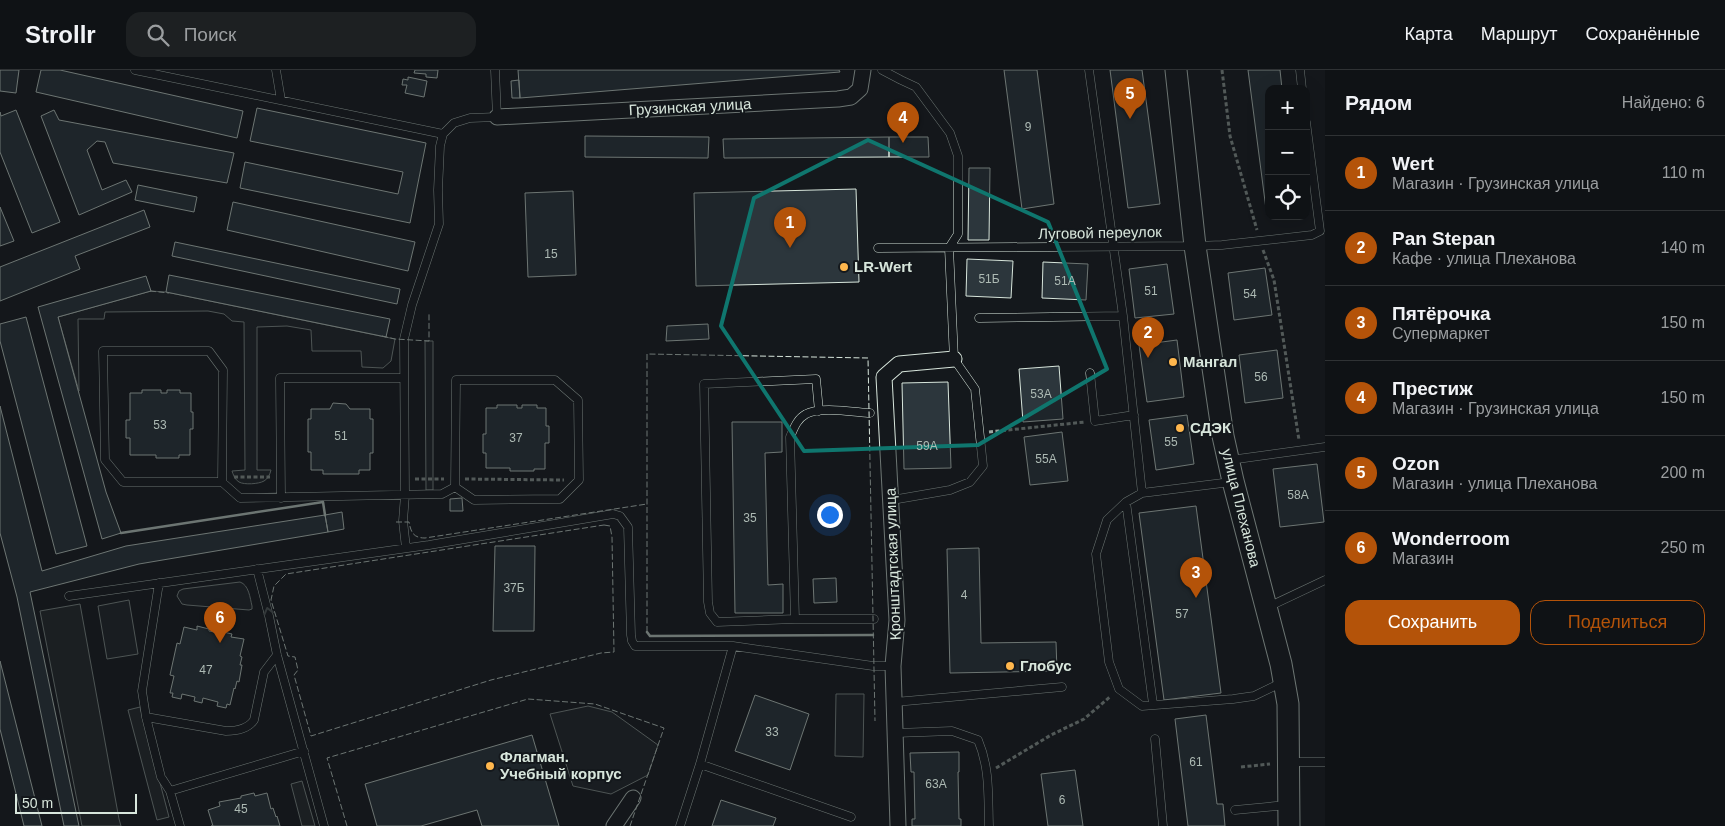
<!DOCTYPE html>
<html lang="ru">
<head>
<meta charset="utf-8">
<style>
	body { margin:0; font-family:Helvetica,sans-serif; background:#1d2022; color:#f1f3f6 }
	.controls { position:absolute; right:15px; top:15px; display:grid; overflow:hidden; border-radius:10px; box-shadow:0 5px 20px #0002 }
	.controls button { width:45px; height:45px; display:grid; place-items:center; padding:0; border:0; border-bottom:1px solid #2f3234; background:#0f1215; color:#f1f3f6; font:25px sans-serif }
	.scale { position:absolute; left:15px; bottom:12px; width:122px; box-sizing:border-box; padding-left:5px; border:2px solid #d8e6dc; border-top:0; font-size:14px; line-height:18px; white-space:nowrap; color:#d8e6dc; -webkit-text-stroke:4px #14181c; paint-order:stroke }
	.you { position:absolute; left:829px; top:444px; width:18px; height:18px; margin:-12px; border:4px solid #fff; border-radius:50%; background:#1a73e8; box-shadow:0 0 0 8px #1a73e833 }
	.badge { display:grid; place-items:center; width:32px; height:32px; border-radius:50%; background:#b45309; color:#fff; font-size:16px; font-weight:700 }
	.pin { position:absolute; translate:-50% -41px; filter:drop-shadow(0 1px 2px #0008) }
	.pin::after { content:''; position:absolute; top:26px; width:18px; height:15px; background:inherit; clip-path:polygon(0 0,100% 0,50% 100%) }
	.list { margin:0; padding:0; list-style:none }
	h2 { display:flex; justify-content:space-between; align-items:center; height:65px; margin:0; padding:0 20px; font-size:21px }
	h2 small { font-size:16px; font-weight:400; color:#9b9ea0 }
	.list li { display:grid; grid-template-columns:32px 1fr auto; gap:15px; align-items:center; box-sizing:border-box; height:75px; padding:0 20px; border-top:1px solid #2f3234 }
	.list b { display:block; font-size:19px; white-space:nowrap }
	.list p { margin:0; font-size:16px; white-space:nowrap; color:#9b9ea0 }
	.list em { font-size:16px; font-style:normal; color:#9b9ea0 }
	.actions { display:flex; gap:10px; padding:15px 20px }
	.actions a { flex:1; padding:11px 0; border:1px solid #b45309; border-radius:15px; text-align:center; font-size:18px; color:#b45309 }
	.actions .main { background:#b45309; color:#fff }
	.icon { flex:none; width:28px; height:28px; fill:none; stroke:currentColor; stroke-width:2; stroke-linecap:round; stroke-linejoin:round }
	.map { position:relative; flex:none; width:1325px; height:756px; overflow:hidden }
	header { display:flex; align-items:center; gap:30px; box-sizing:border-box; height:70px; padding:0 25px; background:#0f1215; border-bottom:1px solid #2f3234 }
	header strong { font-size:24px }
	nav { display:flex; gap:28px; margin-inline-start:auto; font-size:18px }
	.search { width:350px; height:45px; background:#1d2022; display:flex; align-items:center; gap:12px; box-sizing:border-box; padding:0 18px; border-radius:15px; color:#9b9ea0; font-size:19px }
	main { display:flex }
	aside { flex:1; background:#0f1215 }
	.map>svg:first-child { display:block }
</style>
</head>
<body>
<header>
<strong>Strollr</strong>
<div class="search"><svg class="icon" aria-label="search" viewBox="0 0 24 24"><circle cx="10" cy="10" r="6"/><path d="M15 15l6 6"/></svg>Поиск</div>
<nav><a>Карта</a><a>Маршрут</a><a>Сохранённые</a></nav>
</header>
<main>
<div class="map">
<svg width="1325" height="756" viewBox="0 0 1325 756">
	<rect width="100%" height="100%" fill="#14181c"/>
	<path fill="#202428" stroke="#939e99" d="M 151,221 L 166,222 L 395,269 L 391,291 L 383,298 L 362,297 L 361,281 L 312,281 L 311,260 L 287,256 L 257,257 L 257,400 L 271,400 C 270,404 268,409 264,411 C 259,414 244,415 239,412 C 235,410 233,404 232,401 L 245,400 L 244,252 L 232,251 L 224,244 L 208,241 L 105,242 L 104,249 L 78,249 L 79,321 L 58,247 Z
		M 425,271 L 433,271 L 433,420 L 426,420 Z
		M 240,512 C 249,515 250,528 252,536 L 252,539 L 249,540 L 187,535 L 182,534 L 177,526 L 179,521 L 183,519 Z
		M 129,530 L 138,584 L 107,589 L 98,536 Z
		M 836,624 L 864,624 L 863,687 L 835,686 Z
		M 588,636 L 612,642 L 658,675 L 648,705 L 611,724 L 573,716 L 550,644 Z"/>
	<path fill="#24282b" stroke="#939e99" d="M 80,534 L 119,749 L 121,756 L 82,756 L 40,541 Z
		M 140,637 L 169,747 L 157,750 L 128,640 Z
		M 302,711 L 315,756 L 302,756 L 291,714 Z"/>
	<path fill="#2c363c" stroke="#d8e6dc" d="M 0,0 L 19,0 L 16,23 L 0,21 Z
		M 41,0 L 60,0 L 243,41 L 237,68 L 36,22 Z
		M 415,0 L 438,0 L 437,8 L 426,7 L 426,4 L 414,3 Z
		M 518,0 L 839,0 L 840,2 L 520,28 Z
		M 1004,0 L 1037,0 L 1054,134 L 1022,139 Z
		M 1110,0 L 1142,0 L 1160,134 L 1128,138 Z
		M 1248,0 L 1280,0 L 1282,19 L 1269,19 L 1269,139 L 1266,139 Z
		M 408,7 L 427,11 L 424,27 L 405,23 L 407,15 L 402,15 L 403,9 L 408,10 Z
		M 519,10 L 520,28 L 512,28 L 511,11 Z
		M 257,38 L 426,73 L 410,153 L 240,118 L 245,92 L 398,124 L 403,102 L 250,71 Z
		M 16,40 L 60,152 L 32,163 L 0,82 L 0,42 L 1,46 Z
		M 54,40 L 59,50 L 234,83 L 227,113 L 113,93 L 105,72 L 97,71 L 87,80 L 102,120 L 126,110 L 132,122 L 79,145 L 41,46 Z
		M 585,66 L 709,67 L 708,88 L 585,87 Z
		M 889,67 L 928,67 L 929,87 L 889,87 Z
		M 889,67 L 889,87 L 724,88 L 723,69 Z
		M 969,98 L 990,98 L 989,170 L 968,170 Z
		M 138,115 L 197,127 L 194,142 L 135,130 Z
		M 856,119 L 859,212 L 696,216 L 694,123 Z
		M 573,121 L 576,205 L 528,207 L 525,123 Z
		M 233,132 L 415,172 L 408,201 L 227,160 Z
		M 0,137 L 14,171 L 0,176 Z
		M 144,140 L 150,157 L 75,186 L 80,199 L 0,231 L 0,197 Z
		M 175,172 L 400,219 L 397,234 L 172,186 Z
		M 967,189 L 1013,191 L 1011,228 L 966,226 Z
		M 1043,192 L 1088,194 L 1086,230 L 1042,228 Z
		M 1167,194 L 1174,244 L 1135,248 L 1129,199 Z
		M 1265,198 L 1272,245 L 1234,250 L 1228,203 Z
		M 169,205 L 390,249 L 386,267 L 166,222 Z
		M 146,206 L 151,221 L 58,247 L 106,422 L 121,463 L 102,469 L 38,237 Z
		M 26,247 L 87,476 L 56,484 L 0,271 L 0,254 Z
		M 708,254 L 709,269 L 666,271 L 667,256 Z
		M 1177,270 L 1184,327 L 1147,332 L 1139,275 Z
		M 1277,280 L 1283,328 L 1245,333 L 1239,285 Z
		M 1059,296 L 1063,349 L 1023,352 L 1019,299 Z
		M 948,312 L 951,398 L 904,399 L 902,313 Z
		M 142,320 L 161,320 L 161,323 L 167,323 L 167,320 L 180,320 L 180,323 L 191,323 L 191,342 L 193,342 L 193,359 L 190,359 L 190,385 L 179,385 L 179,388 L 156,388 L 156,385 L 130,385 L 130,368 L 126,368 L 126,350 L 130,350 L 130,323 L 142,323 Z
		M 333,333 L 346,334 L 350,339 L 370,339 L 370,349 L 373,349 L 373,383 L 370,383 L 370,400 L 359,400 L 359,404 L 323,404 L 323,400 L 311,400 L 311,382 L 308,382 L 308,349 L 311,349 L 311,339 L 330,339 Z
		M 497,335 L 517,335 L 517,338 L 522,338 L 522,335 L 537,335 L 537,338 L 546,338 L 546,356 L 549,356 L 549,373 L 545,373 L 545,399 L 534,399 L 534,401 L 510,401 L 510,398 L 486,398 L 486,383 L 483,383 L 483,364 L 486,364 L 486,338 L 497,338 Z
		M 0,336 L 42,501 L 126,476 L 325,445 L 328,462 L 139,494 L 30,522 L 79,756 L 64,756 L 17,527 L 0,463 Z
		M 1187,345 L 1194,394 L 1156,400 L 1149,350 Z
		M 732,352 L 782,352 L 782,382 L 765,383 L 768,515 L 783,514 L 783,543 L 735,543 Z
		M 1062,362 L 1068,411 L 1030,415 L 1024,367 Z
		M 1317,394 L 1324,452 L 1280,457 L 1273,399 Z
		M 462,428 L 463,441 L 450,441 L 450,429 Z
		M 1196,436 L 1221,623 L 1164,630 L 1139,443 Z
		M 342,442 L 344,459 L 328,462 L 325,445 Z
		M 495,476 L 535,476 L 534,561 L 493,561 Z
		M 979,478 L 981,573 L 1056,572 L 1057,601 L 950,603 L 947,479 Z
		M 836,508 L 837,532 L 814,533 L 813,509 Z
		M 197,556 L 209,559 L 209,561 L 214,562 L 218,562 L 219,561 L 232,564 L 231,567 L 244,569 L 240,586 L 242,587 L 240,595 L 242,595 L 239,612 L 237,611 L 235,619 L 234,618 L 230,635 L 227,634 L 226,638 L 217,636 L 218,632 L 203,628 L 202,633 L 194,631 L 195,627 L 182,624 L 181,629 L 172,627 L 173,623 L 170,623 L 174,606 L 170,605 L 177,573 L 180,574 L 184,557 L 197,560 Z
		M 0,591 L 42,756 L 24,756 L 0,659 Z
		M 755,625 L 809,644 L 790,700 L 735,681 Z
		M 1206,645 L 1217,734 L 1223,734 L 1225,756 L 1188,756 L 1175,649 Z
		M 532,665 L 559,756 L 482,756 L 477,740 L 421,756 L 377,756 L 365,714 Z
		M 959,682 L 959,702 L 958,702 L 959,749 L 961,749 L 961,756 L 912,756 L 912,749 L 915,749 L 914,702 L 911,702 L 910,683 Z
		M 1075,700 L 1083,756 L 1048,756 L 1041,704 Z
		M 254,723 L 255,726 L 267,723 L 271,739 L 273,738 L 276,747 L 277,746 L 280,756 L 211,756 L 213,756 L 208,740 L 220,736 L 219,732 L 241,728 L 241,726 Z
		M 721,730 L 776,748 L 773,756 L 712,756 Z"/>
	<g fill="none" stroke-linecap="round" stroke-linejoin="round">
		<defs>
			<path id="lane" d="M 135,0 L 443,64
				M 276,0 L 281,30
				M 882,0 L 901,10 L 916,17 L 950,63 L 958,86 L 958,164 L 949,178 L 954,289 L 975,319 L 983,396 L 970,412 L 950,420 L 892,430
				M 1089,0 L 1123,246 L 1142,423
				M 1300,0 L 1302,19
				M 878,178 L 1195,176 L 1222,175 L 1312,165 L 1320,161 L 1306,52
				M 979,248 L 1123,246
				M 1090,303 L 1095,351 L 1134,345
				M 819,341 L 816,309 L 704,314 L 708,532 L 710,543 L 717,552 L 795,549 L 874,549
				M 1230,390 L 1325,377
				M 222,412 L 223,300 L 209,281 L 103,281 L 105,390 L 123,412 L 222,412 L 240,428 L 442,424 L 455,417 L 456,310 L 555,310 L 578,330 L 579,410 L 560,429 L 474,430 L 455,417
				M 1231,412 L 1142,423 L 1126,432 L 1107,450 L 1096,484 L 1109,592 L 1119,619 L 1142,636 L 1233,629 L 1254,626 L 1283,612
				M 281,428 L 280,308 L 404,308
				M 1126,432 L 1153,634
				M 406,478 L 403,451 L 405,425 L 404,269 L 412,235 L 439,154 L 438,120 L 440,76 L 443,64 L 454,53 L 470,48 L 497,47 L 495,0
				M 257,499 L 269,546 L 277,585 L 324,756
				M 159,513 L 142,621 L 146,647 L 161,707 L 170,721 L 180,756
				M 69,526 L 429,475 L 613,444 L 620,446 L 628,457 L 631,565 L 632,571 L 635,576 L 733,576
				M 1268,537 L 1325,510
				M 795,549 L 790,367 C 794,358 797,349 806,344 C 819,336 854,342 870,343
				M 895,632 L 1062,617
				M 146,647 L 226,661 C 236,661 248,659 254,650 L 264,602 L 277,585
				M 896,663 L 952,661 L 978,670 C 990,698 988,726 989,756
				M 1155,669 L 1163,756
				M 1290,692 L 1325,692
				M 700,694 L 851,747
				M 170,721 L 304,681
				M 1235,740 L 1287,735
				M 680,756 L 700,694 L 733,576 L 873,596 L 893,596"/>
			<path id="street" d="M 497,47 L 838,29 L 851,27 L 860,19 L 863,0
				M 614,756 L 633,728
				M 898,756 L 893,596 L 897,550 L 884,307 L 899,294 L 954,289"/>
			<path id="secondary" d="M 1176,0 L 1195,176 L 1223,366 L 1233,411 L 1281,594 L 1288,634 L 1289,756"/>
		</defs>
		<use href="#lane" stroke="#d8e6dc" stroke-width="9"/>
		<use href="#street" stroke="#d8e6dc" stroke-width="17"/>
		<use href="#secondary" stroke="#d8e6dc" stroke-width="23"/>
		<path stroke="#9da8a2" stroke-width="3" stroke-dasharray="4 2.5" stroke-linecap="butt" d="M 1222,0 L 1230,66 L 1257,160
			M 1263,180 L 1274,210 L 1299,370
			M 989,362 L 1085,352
			M 234,407 L 270,407
			M 415,409 L 444,409
			M 465,409 L 564,410
			M 1241,697 L 1270,694
			M 996,698 L 1051,665 L 1084,649 L 1111,626"/>
		<use href="#lane" stroke="#14181c" stroke-width="8"/>
		<use href="#street" stroke="#14181c" stroke-width="15"/>
		<use href="#secondary" stroke="#14181c" stroke-width="21"/>
		<path stroke="#d8e6dc" stroke-width="1" stroke-dasharray="6 2.5" stroke-linecap="butt" d="M 150,221 L 169,223
			M 382,266 L 395,269 L 429,271 L 429,242
			M 396,452 L 409,452 C 411,462 413,468 425,468 L 647,434
			M 604,455 L 610,456 L 612,467 L 614,582 L 601,583 L 491,610 L 311,666 L 294,605 L 298,600 L 295,587 L 288,586 L 271,530 L 274,516 L 286,504 Z
			M 647,562 L 647,284 L 868,288 L 875,651
			M 347,756 L 327,688 L 528,629 L 595,634 L 664,658 L 630,756"/>
		<path stroke="#d8e6dc" stroke-width="2.5" d="M 121,463 L 323,432 L 325,445
			M 647,562 L 650,566 L 873,565"/>
	</g>
	<defs><path id="oneway-chevron" d="M-2-3.5L2.5 0L-2 3.5" fill="none" stroke-width="1.6" stroke-linecap="round" stroke-linejoin="round" transform="scale(1.25)"/></defs>
	<use stroke="#59605f" href="#oneway-chevron" transform="translate(268 541) rotate(-104)"/>
	<path d="M0 0H1325V756H0ZM 868,70 L 1048,152 L 1107,299 L 978,375 L 804,381 L 721,256 L 754,128 Z" fill="#14181c" fill-opacity=".55" fill-rule="evenodd"/>
	<path fill="none" stroke="#0f766e" stroke-width="4" stroke-linejoin="round" d="M 868,70 L 1048,152 L 1107,299 L 978,375 L 804,381 L 721,256 L 754,128 Z"/>
	<g fill="#ffb74d" stroke="#14181c" stroke-width="2">
		<circle cx="844" cy="197" r="5"/>
		<circle cx="1173" cy="292" r="5"/>
		<circle cx="1180" cy="358" r="5"/>
		<circle cx="1010" cy="596" r="5"/>
		<circle cx="490" cy="696" r="5"/>
	</g>
	<g text-anchor="middle" stroke-width="4" stroke-linejoin="round" paint-order="stroke">
		<g font-size="12" fill="#adbab4">
			<text x="1028" y="61">9</text>
			<text x="551" y="188">15</text>
			<text x="989" y="213">51Б</text>
			<text x="1065" y="215">51А</text>
			<text x="1151" y="225">51</text>
			<text x="1250" y="228">54</text>
			<text x="1261" y="311">56</text>
			<text x="1041" y="328">53А</text>
			<text x="160" y="359">53</text>
			<text x="341" y="370">51</text>
			<text x="516" y="372">37</text>
			<text x="1171" y="376">55</text>
			<text x="927" y="380">59А</text>
			<text x="1046" y="393">55А</text>
			<text x="1298" y="429">58А</text>
			<text x="750" y="452">35</text>
			<text x="514" y="522">37Б</text>
			<text x="964" y="529">4</text>
			<text x="1182" y="548">57</text>
			<text x="206" y="604">47</text>
			<text x="772" y="666">33</text>
			<text x="1196" y="696">61</text>
			<text x="936" y="718">63А</text>
			<text x="1062" y="734">6</text>
			<text x="241" y="743">45</text>
		</g>
		<g font-size="15" fill="#d8e6dc" stroke="#14181c">
			<text transform="translate(690 37) rotate(-3)" y="5">Грузинская улица</text>
			<text transform="translate(1100 163) rotate(-1)" y="5">Луговой переулок</text>
			<text transform="translate(1241 438) rotate(76)" y="5">улица Плеханова</text>
			<text transform="translate(893 494) rotate(-92)" y="5">Кронштадтская улица</text>
		</g>
		<g font-size="15" font-weight="bold" fill="#d8e6dc" stroke="#14181c" text-anchor="start">
			<text x="854" y="202">LR-Wert</text>
			<text x="1183" y="297">Мангал</text>
			<text x="1190" y="363">СДЭК</text>
			<text x="1020" y="601">Глобус</text>
			<text x="500" y="692">Флагман.<tspan x="500" dy="17">Учебный корпус</tspan></text>
		</g>
	</g>
</svg>
<div class="controls">
<button>+</button>
<button>−</button>
<button><svg class="icon" aria-label="locate" viewBox="0 0 24 24"><circle cx="12" cy="12" r="6"/><path d="M12 2v4M12 18v4M2 12h4M18 12h4"/></svg></button>
</div>
<div class="scale">50 m</div>
<div class="you"></div>
<div class="pin badge" style="left:790px;top:178px">1</div>
<div class="pin badge" style="left:1148px;top:288px">2</div>
<div class="pin badge" style="left:1196px;top:528px">3</div>
<div class="pin badge" style="left:903px;top:73px">4</div>
<div class="pin badge" style="left:1130px;top:49px">5</div>
<div class="pin badge" style="left:220px;top:573px">6</div>
</div>
<aside>
<h2>Рядом<small>Найдено: 6</small></h2>
<ul class="list">
<li><span class="badge">1</span><div><b>Wert</b><p>Магазин · Грузинская улица</p></div><em>110 m</em></li>
<li><span class="badge">2</span><div><b>Pan Stepan</b><p>Кафе · улица Плеханова</p></div><em>140 m</em></li>
<li><span class="badge">3</span><div><b>Пятёрочка</b><p>Супермаркет</p></div><em>150 m</em></li>
<li><span class="badge">4</span><div><b>Престиж</b><p>Магазин · Грузинская улица</p></div><em>150 m</em></li>
<li><span class="badge">5</span><div><b>Ozon</b><p>Магазин · улица Плеханова</p></div><em>200 m</em></li>
<li><span class="badge">6</span><div><b>Wonderroom</b><p>Магазин</p></div><em>250 m</em></li>
</ul>
<div class="actions"><a class="main">Сохранить</a><a>Поделиться</a></div>
</aside>
</main>
</body>
</html>
